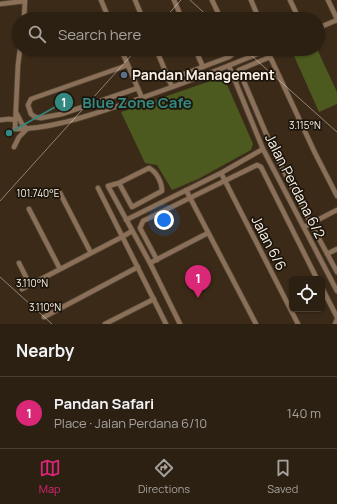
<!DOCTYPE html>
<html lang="en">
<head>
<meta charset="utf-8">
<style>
	body { margin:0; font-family:Manrope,sans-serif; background:#382d20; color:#f1f3f6 }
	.controls { position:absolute; right:12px; bottom:12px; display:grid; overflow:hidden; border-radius:6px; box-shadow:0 1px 3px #0004 }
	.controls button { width:36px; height:36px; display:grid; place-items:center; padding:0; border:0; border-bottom:1px solid #483e32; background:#2c2012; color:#f1f3f6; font:20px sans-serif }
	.you { position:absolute; left:164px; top:220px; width:14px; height:14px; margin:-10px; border:3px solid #fff; border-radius:50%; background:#1a73e8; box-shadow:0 0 0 6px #1a73e833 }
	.badge { display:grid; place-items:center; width:26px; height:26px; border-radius:50%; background:#db2777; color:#fff; font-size:13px; font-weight:700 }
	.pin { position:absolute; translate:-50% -33px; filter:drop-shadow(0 1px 2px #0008) }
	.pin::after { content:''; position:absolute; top:21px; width:14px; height:12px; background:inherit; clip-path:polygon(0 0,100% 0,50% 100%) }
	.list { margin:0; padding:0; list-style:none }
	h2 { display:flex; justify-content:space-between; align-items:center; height:52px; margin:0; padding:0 16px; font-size:17px }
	h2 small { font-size:13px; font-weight:400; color:#a6a39f }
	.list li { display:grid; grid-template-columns:26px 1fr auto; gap:12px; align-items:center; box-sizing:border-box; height:72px; padding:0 16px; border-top:1px solid #483e32 }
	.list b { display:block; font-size:15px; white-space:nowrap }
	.list p { margin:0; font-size:13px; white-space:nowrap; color:#a6a39f }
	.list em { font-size:13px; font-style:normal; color:#a6a39f }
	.icon { flex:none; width:22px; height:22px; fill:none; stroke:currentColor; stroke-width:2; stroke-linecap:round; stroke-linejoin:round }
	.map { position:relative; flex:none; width:337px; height:324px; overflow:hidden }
	.search { position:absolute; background:#2c2012; box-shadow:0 1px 3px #0004; left:12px; right:12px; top:12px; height:44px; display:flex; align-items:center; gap:10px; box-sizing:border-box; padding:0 14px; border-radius:22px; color:#a6a39f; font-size:15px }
	.sheet { height:124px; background:#2c2012 }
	nav { display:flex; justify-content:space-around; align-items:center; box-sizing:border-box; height:56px; border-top:1px solid #483e32; background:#2c2012; font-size:11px; color:#a6a39f }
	nav a { display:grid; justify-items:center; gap:2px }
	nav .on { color:#db2777 }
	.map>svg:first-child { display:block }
</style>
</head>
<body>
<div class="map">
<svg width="337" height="324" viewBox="0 0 337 324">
	<rect width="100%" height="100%" fill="#3b2a18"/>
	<path fill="#4d5a1f" d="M 291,49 L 317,49 L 337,92 L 337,104 L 319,112 Z
		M 219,78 L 225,80 L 253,144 L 251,150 L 198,179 L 172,190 L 157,165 L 145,163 L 121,112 Z"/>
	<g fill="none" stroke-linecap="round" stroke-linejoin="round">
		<defs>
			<path id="minor" d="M 101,0 L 109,19
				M 135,0 L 143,19
				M 174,0 L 182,19
				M 212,0 L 221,19
				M 251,0 L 259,19
				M 290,0 L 299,19
				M 328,0 L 337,19
				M 0,4 L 25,1
				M 24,19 L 25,0
				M 318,28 L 337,20
				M 20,49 L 18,65 L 15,129 C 52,129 86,116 121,105 C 171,88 220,70 269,49
				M 121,49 L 142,98
				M 156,49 L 172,87
				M 195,49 L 203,67
				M 267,50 L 315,153 L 337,196
				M 270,57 L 239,70 L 273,150 L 311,224 L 337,272
				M 128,65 L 31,99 L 28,105 L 31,114 L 35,117 L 41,118 L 62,114 L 138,88
				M 229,66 L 263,149 L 337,291
				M 168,80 L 229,57 L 234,53 L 233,49
				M 0,120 L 9,119 L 15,120
				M 14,147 L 19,137 L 27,129 L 22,124 L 17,114
				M 221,173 L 298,324
				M 119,183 L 132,207 L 162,191 C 162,183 157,172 149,168 L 119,183 L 108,186 L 150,263 L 180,324
				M 98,188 L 166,324
				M 186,190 L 256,324
				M 60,193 L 91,253
				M 29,209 L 60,269
				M 126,220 L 221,173 L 263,149
				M 304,227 L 337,210
				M 327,254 L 337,249
				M 157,260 L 140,228 L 143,221 L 257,165 L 261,167 L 317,279
				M 19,263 L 30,285
				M 150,263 L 208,233
				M 322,288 L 337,317
				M 22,289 L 122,237 L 132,231
				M 44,317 L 138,267
				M 105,324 L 154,299
				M 335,324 L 337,319"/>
		</defs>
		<use href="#minor" stroke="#564635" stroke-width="6"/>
		<use href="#minor" stroke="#8a7058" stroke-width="4.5"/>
	</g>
	<path fill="none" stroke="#fcf1e6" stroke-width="1" stroke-opacity="0.45" d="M 190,0 L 211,19M 164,19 L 181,0M 244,49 L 337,132M 0,201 L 137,49M 0,277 L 52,324"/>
	<circle fill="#5c6f8a" stroke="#1c150c" stroke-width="1.5" cx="124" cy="75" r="4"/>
	<g text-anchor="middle" stroke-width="3.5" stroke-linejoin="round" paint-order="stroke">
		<g font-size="14" font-weight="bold" fill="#fcf1e6" stroke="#1c150c" text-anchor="start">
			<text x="132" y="80">Pandan Management</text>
		</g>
		<g font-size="14" fill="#fcf1e6" stroke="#1c150c">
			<text transform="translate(295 186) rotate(63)" y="5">Jalan Perdana 6/2</text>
			<text transform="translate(269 243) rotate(63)" y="5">Jalan 6/6</text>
		</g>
	</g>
	<g font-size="10" text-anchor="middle" fill="#fcf1e6" stroke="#1c150c" stroke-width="3.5" stroke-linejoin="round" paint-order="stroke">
		<text x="305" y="129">3.115°N</text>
		<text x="38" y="197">101.740°E</text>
		<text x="32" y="287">3.110°N</text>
		<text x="45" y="311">3.110°N</text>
	</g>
	<path fill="none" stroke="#338880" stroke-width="1.5" d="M9 133L64 102"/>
	<g fill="#338880" stroke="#1c150c" stroke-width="1.5">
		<circle cx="9" cy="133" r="4"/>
		<circle cx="64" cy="102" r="10"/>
	</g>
	<g font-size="12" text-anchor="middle" font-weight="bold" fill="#fff">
		<text x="64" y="107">1</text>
	</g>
	<g font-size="15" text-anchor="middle" font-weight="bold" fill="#338880" stroke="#1c150c" stroke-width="3.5" stroke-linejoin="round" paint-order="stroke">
		<text x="137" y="108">Blue Zone Cafe</text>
	</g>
</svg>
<div class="controls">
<button><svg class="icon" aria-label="locate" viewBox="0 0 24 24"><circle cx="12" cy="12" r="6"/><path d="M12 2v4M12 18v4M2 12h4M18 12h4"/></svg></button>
</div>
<div class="you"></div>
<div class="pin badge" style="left:198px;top:298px">1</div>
<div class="search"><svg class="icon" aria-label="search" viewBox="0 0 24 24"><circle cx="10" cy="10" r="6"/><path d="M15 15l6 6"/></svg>Search here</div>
</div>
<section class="sheet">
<h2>Nearby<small></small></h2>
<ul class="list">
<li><span class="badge">1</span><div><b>Pandan Safari</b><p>Place · Jalan Perdana 6/10</p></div><em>140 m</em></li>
</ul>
</section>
<nav>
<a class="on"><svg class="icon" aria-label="map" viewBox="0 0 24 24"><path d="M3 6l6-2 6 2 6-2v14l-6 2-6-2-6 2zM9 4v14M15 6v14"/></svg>Map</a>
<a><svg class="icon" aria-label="directions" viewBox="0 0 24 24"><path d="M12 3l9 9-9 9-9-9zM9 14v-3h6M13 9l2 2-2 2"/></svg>Directions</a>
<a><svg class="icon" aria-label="saved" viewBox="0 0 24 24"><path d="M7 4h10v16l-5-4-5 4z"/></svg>Saved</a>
</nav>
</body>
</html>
